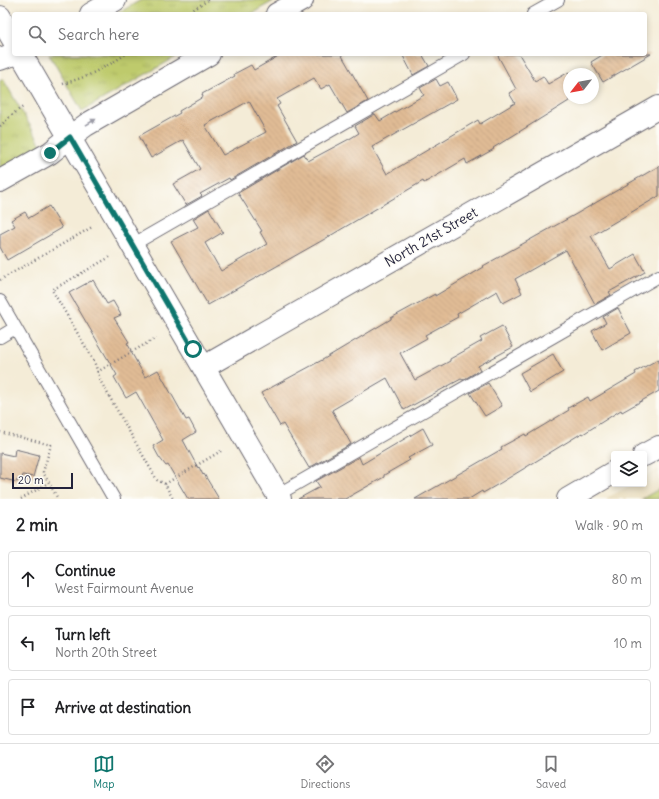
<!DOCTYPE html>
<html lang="en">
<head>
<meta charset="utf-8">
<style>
	body { margin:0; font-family:Delius,sans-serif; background:#f6f6f6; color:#202124 }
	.controls { position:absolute; right:12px; bottom:12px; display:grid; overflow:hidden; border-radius:4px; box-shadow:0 2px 6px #0003 }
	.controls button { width:36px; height:36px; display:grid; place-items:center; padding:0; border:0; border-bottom:1px solid #e0e0e0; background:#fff; color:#202124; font:20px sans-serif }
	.compass { position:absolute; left:563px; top:68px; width:36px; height:36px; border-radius:50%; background:#fff; box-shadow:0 2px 6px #0003; rotate:239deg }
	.scale { position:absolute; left:12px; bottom:10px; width:61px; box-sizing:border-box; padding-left:4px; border:2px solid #22223b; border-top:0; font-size:11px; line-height:14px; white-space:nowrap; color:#22223b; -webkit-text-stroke:3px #fdfcf7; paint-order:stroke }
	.stop { position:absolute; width:12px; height:12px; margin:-9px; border:3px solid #0f766e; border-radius:50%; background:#fff }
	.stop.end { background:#0f766e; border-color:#fff; box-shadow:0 1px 4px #0008 }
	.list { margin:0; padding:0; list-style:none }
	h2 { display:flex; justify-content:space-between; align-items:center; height:52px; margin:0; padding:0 16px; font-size:17px }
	h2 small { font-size:13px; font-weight:400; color:#757577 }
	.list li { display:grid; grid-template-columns:26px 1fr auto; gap:12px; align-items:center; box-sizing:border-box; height:56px; margin:0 8px 8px; padding:0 8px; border:1px solid #e0e0e0; border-radius:4px }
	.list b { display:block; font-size:15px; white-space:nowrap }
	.list p { margin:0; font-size:13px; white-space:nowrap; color:#757577 }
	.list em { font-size:13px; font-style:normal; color:#757577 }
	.icon { flex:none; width:22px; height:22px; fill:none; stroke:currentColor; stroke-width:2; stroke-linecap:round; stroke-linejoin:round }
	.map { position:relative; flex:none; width:659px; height:499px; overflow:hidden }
	.search { position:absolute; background:#fff; box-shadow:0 2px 6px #0003; left:12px; right:12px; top:12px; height:44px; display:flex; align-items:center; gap:10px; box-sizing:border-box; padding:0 14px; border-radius:4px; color:#757577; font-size:15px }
	.sheet { height:244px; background:#fff }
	nav { display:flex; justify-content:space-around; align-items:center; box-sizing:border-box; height:56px; border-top:1px solid #e0e0e0; background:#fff; font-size:11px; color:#757577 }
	nav a { display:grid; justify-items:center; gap:2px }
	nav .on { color:#0f766e }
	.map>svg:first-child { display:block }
</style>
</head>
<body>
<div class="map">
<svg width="659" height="499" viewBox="0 0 659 499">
	<defs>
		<pattern id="grass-tufts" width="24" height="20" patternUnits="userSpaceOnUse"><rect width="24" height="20" fill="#beca6c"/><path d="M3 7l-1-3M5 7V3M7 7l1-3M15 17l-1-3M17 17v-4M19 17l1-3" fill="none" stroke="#a3ad5e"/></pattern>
		<pattern id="building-back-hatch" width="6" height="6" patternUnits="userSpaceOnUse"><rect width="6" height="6" fill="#e1bc95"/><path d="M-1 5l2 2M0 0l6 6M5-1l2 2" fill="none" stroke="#c1a181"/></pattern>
	</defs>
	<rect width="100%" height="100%" fill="#fdfcf7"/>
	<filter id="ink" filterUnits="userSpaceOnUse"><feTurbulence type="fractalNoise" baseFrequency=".025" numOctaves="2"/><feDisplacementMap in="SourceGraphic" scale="8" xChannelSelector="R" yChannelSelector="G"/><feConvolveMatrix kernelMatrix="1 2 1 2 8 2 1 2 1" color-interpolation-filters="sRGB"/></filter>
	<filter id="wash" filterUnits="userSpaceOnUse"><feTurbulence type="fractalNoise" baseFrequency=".012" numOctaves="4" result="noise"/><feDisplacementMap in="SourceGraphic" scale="16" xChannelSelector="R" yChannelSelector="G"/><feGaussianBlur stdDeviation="0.9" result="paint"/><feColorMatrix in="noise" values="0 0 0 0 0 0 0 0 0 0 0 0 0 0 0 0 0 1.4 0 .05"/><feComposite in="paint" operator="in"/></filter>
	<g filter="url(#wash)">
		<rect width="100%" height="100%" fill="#f4ecd7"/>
		<path fill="#e7daba" d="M 659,469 L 659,499 L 605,499 L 632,484 L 644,484 L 644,477 Z"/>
		<path fill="url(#grass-tufts)" stroke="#707654" d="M 141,0 L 275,0 L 251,14 L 116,14 Z
			M 49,54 L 181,54 L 82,111 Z
			M 3,79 L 43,148 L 0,172 L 0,81 Z
			M 659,489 L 659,499 L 642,499 Z"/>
		<g id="blocks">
			<path fill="url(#building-back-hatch)" fill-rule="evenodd" d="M 282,54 L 341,54 L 368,101 L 347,113 L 330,84 L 321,89 L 314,78 L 277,99 L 280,104 L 277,106 L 297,141 L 230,180 L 229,178 L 200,194 L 202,196 L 186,205 L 173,184 L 200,169 L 183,140 L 151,158 L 139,136 L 180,113 L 179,111 L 203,97 L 202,94 L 235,76 L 234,74 L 251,65 L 254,70 ZM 249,101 L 266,132 L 223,155 L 205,125 Z
				M 402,54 L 422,54 L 429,66 L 413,75 Z
				M 497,54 L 519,54 L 535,81 L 543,76 L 548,84 L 569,72 L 569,101 L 493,148 L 494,149 L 467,164 L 465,159 L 424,183 L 423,181 L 323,240 L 208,305 L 171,241 L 198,227 L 193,219 L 209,209 L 223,232 L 205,243 L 221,271 L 267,244 L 260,232 L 262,231 L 238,193 L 304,154 L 308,161 L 351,138 L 359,133 L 355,126 L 375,114 L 380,121 L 424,95 L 420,88 L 436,79 L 440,86 L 448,82 L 457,99 L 372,147 L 387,174 L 478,120 L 480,124 L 515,103 L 509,93 L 516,89 Z
				M 604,54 L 651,54 L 603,82 L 591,62 Z
				M 659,166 L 659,196 L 591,236 L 610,269 L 635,254 L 645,272 L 609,292 L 611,295 L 595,304 L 566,250 L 515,279 L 522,293 L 503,303 L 497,291 L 457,314 L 458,317 L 425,335 L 427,338 L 400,353 L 415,380 L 450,361 L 450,359 L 482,341 L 480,338 L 502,326 L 513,347 L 478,366 L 480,370 L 463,380 L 461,379 L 404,410 L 387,378 L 332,410 L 351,444 L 309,468 L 283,424 L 280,426 L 261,393 L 324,359 L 391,319 L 391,318 L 435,294 L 435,296 L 484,267 L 483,266 L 578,213 Z
				M 49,206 L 62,228 L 7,260 L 0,247 L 0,234 L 15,226 L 11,220 L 25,212 L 29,218 Z
				M 93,280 L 107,304 L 113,301 L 121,315 L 114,318 L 129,342 L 127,343 L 131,350 L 130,350 L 145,377 L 158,370 L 186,420 L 189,419 L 196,432 L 183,440 L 198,468 L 199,467 L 203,475 L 204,474 L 219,499 L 188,499 L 168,465 L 166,466 L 159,457 L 153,446 L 163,440 L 136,392 L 126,398 L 114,377 L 117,375 L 69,293 L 91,281 L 91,282 Z
				M 618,308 L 631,333 L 602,350 L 592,331 L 606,323 L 603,317 Z
				M 553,354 L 563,372 L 530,392 L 520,373 Z
				M 659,359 L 659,391 L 622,412 L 621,410 L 583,434 L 582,433 L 502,482 L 483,493 L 482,491 L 469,499 L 415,499 L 502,449 L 501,447 L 525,434 L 526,436 L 569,410 L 568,408 L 588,397 L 590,401 L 636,374 L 635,372 Z
				M 488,383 L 502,406 L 485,416 L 470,393 Z
				M 423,428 L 432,445 L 408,458 L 410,460 L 384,475 L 384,477 L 345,499 L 298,499 L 320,487 L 316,481 L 359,457 L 362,464 Z
				M 15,449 L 39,455 L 33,477 L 23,475 L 21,481 L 17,480 L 17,482 L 0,478 L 0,453 L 14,456 Z"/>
		</g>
	</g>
	<g filter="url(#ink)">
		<use href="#blocks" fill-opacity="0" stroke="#6c6972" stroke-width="1"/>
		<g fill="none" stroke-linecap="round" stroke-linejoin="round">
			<defs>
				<path id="lane" d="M 533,14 L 558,0
					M 132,245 L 464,54
					M 0,301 L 114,499
					M 0,337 L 15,328
					M 277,495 L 659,276"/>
				<path id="street" d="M 91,14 L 115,0
					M 277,14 L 302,0
					M 0,17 L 14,41
					M 21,54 L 280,499
					M 0,59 L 14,54
					M 0,181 L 50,153 L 70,137 L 86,125 L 209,54
					M 204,367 L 659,107
					M 644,455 L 659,447
					M 568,499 L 614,472"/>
			</defs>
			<use href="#lane" stroke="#6c6972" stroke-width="14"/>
			<use href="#street" stroke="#6c6972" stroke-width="24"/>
			<path stroke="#6c6972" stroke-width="2.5" stroke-dasharray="1 3" stroke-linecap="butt" d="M 187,14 L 208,0
				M 63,84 L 87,76 L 112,63 L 126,54
				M 0,126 L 14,113 L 23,107
				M 110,257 L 52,290 L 94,361 L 101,382 L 157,480 L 165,484 L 173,499
				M 0,280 L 92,227
				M 97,372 L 156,338
				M 0,432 L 51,445 L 43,472 L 58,499
				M 165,484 L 221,451
				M 21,499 L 48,483"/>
			<use href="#lane" stroke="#fff" stroke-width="12"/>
			<use href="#street" stroke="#fff" stroke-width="22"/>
		</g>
		<defs><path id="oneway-solid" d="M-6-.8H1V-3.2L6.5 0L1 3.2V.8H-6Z"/></defs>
		<use fill="#9c9ca7" href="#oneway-solid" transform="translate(91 122) rotate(-31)"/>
	</g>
	<g fill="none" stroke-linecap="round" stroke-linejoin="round" filter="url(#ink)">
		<path stroke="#0f766e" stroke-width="5" d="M 50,153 L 70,137 L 193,349"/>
	</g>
	<g text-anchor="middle" stroke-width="3" stroke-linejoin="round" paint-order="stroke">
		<g font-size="14" fill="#22223b" stroke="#fdfcf7">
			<text transform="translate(431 237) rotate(-30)" y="5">North 21st Street</text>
		</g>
	</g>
</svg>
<div class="controls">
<button><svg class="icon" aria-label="layers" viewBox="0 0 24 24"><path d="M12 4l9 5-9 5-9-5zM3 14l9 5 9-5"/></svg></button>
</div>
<svg class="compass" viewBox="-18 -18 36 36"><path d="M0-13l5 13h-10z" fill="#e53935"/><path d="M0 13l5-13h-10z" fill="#757577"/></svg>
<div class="scale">20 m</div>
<div class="stop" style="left:193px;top:349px"></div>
<div class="stop end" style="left:50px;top:153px"></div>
<div class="search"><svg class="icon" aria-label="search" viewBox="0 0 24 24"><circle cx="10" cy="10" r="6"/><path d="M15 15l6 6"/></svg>Search here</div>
</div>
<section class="sheet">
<h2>2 min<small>Walk · 90 m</small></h2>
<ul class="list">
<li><svg class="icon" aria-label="ahead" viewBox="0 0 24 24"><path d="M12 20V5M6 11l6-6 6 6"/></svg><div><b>Continue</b><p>West Fairmount Avenue</p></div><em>80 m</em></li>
<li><svg class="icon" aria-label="left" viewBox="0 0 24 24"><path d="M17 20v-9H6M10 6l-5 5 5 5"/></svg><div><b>Turn left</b><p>North 20th Street</p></div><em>10 m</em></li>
<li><svg class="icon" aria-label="arrive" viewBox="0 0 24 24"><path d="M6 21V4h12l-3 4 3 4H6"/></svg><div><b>Arrive at destination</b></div></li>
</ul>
</section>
<nav>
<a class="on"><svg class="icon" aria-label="map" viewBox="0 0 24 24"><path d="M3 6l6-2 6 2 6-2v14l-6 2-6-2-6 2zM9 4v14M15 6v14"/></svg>Map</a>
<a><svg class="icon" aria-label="directions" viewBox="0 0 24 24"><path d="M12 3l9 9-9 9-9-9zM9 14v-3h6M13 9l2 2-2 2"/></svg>Directions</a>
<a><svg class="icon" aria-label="saved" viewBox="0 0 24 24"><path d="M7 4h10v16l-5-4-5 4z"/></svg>Saved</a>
</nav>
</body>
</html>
